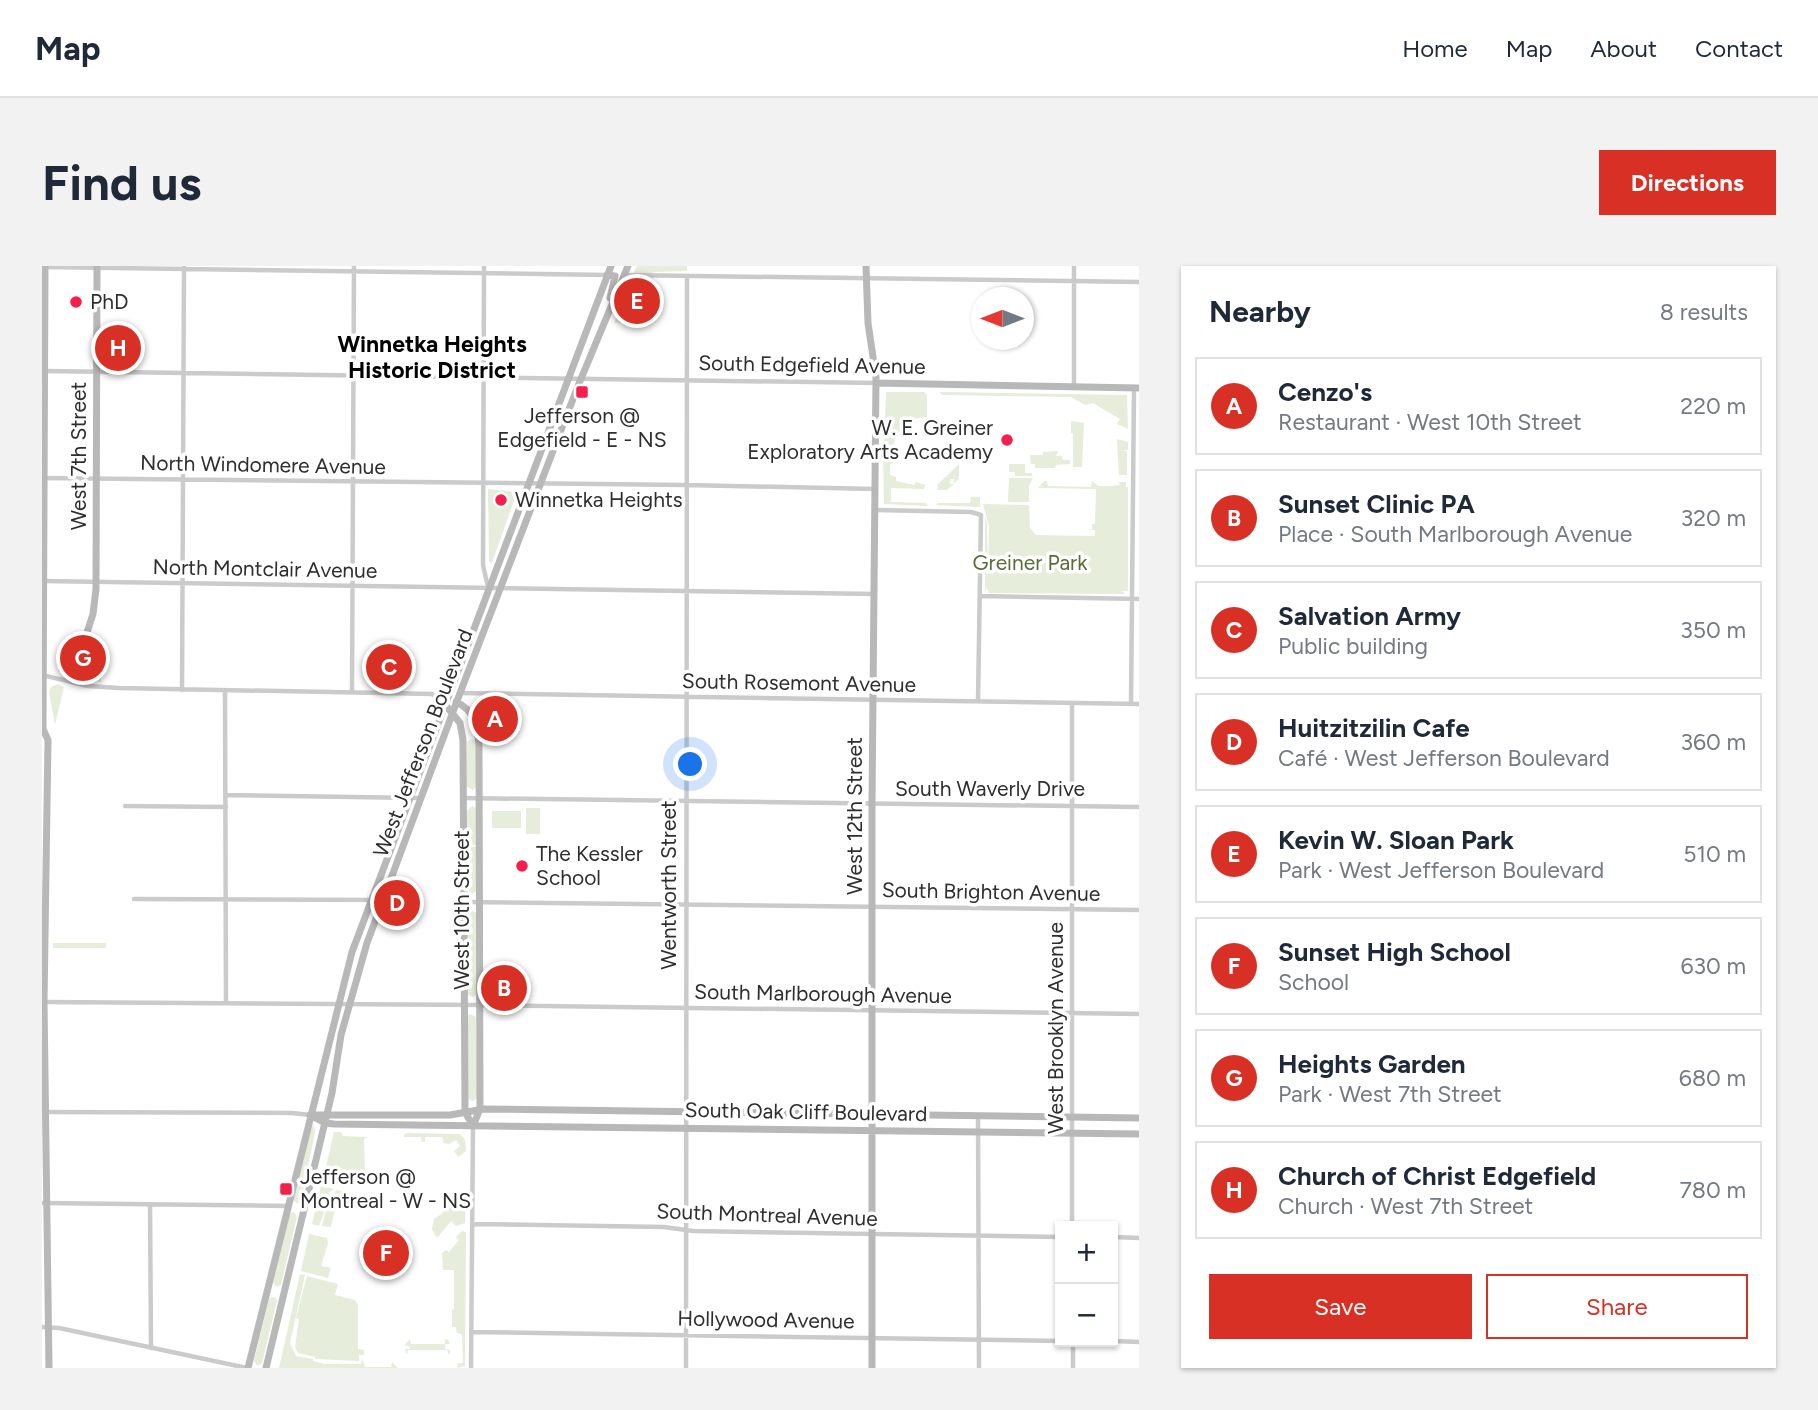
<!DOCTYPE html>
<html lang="en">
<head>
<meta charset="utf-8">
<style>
	body { margin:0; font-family:Figtree,sans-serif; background:#f2f2f3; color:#1f2937 }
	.controls { position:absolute; right:21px; bottom:21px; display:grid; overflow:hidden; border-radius:0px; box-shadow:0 2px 5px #0004 }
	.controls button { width:63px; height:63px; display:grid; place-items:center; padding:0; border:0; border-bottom:2px solid #e0e1e3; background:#fff; color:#1f2937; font:35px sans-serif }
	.compass { position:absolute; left:929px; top:21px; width:63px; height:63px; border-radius:50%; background:#fff; box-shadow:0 2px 5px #0004; rotate:270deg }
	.you { position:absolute; left:649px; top:499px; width:24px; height:24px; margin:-18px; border:5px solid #fff; border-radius:50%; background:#1a73e8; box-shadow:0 0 0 10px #1a73e833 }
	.badge { display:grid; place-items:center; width:46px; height:46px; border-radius:50%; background:#d93025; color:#fff; font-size:23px; font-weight:700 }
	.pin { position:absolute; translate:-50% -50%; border:4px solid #fff; box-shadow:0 2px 7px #0006 }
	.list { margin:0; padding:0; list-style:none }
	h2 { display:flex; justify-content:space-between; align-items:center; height:91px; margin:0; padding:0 28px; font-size:30px }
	h2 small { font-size:23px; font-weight:400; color:#747a83 }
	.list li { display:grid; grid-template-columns:46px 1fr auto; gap:21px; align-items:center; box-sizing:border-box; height:98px; margin:0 14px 14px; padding:0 14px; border:2px solid #e0e1e3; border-radius:0px }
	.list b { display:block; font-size:26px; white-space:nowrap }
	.list p { margin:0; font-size:23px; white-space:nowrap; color:#747a83 }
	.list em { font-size:23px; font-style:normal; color:#747a83 }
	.actions { display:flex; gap:14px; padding:21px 28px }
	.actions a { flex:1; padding:16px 0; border:2px solid #d93025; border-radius:0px; text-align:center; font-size:24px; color:#d93025 }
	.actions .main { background:#d93025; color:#fff }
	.map { position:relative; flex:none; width:1097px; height:1102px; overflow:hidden; border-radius:0px }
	header { display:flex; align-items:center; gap:42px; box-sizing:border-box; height:98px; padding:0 35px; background:#fff; border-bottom:2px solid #e0e1e3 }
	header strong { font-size:33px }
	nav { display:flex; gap:38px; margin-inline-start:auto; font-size:24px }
	.intro { display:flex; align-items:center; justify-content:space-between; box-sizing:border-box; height:168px; padding:0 42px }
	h1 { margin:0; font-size:49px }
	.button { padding:18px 32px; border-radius:0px; background:#d93025; color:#fff; font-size:24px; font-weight:700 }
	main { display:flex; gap:42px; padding:0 42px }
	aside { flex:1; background:#fff; border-radius:0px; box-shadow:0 2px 5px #0004 }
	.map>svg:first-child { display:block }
</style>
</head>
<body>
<header>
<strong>Map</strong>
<nav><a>Home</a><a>Map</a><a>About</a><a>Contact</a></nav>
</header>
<div class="intro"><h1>Find us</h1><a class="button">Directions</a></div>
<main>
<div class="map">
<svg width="1097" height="1102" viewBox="0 0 1097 1102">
	<rect width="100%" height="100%" fill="#fff"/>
	<path fill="#e6edda" d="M 595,0 L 645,0 L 645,5 L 611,6 L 608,56 L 572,57 Z
		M 844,126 L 882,126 L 885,129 L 885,151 C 865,151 858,162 851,179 L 842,179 Z
		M 898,126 L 1085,129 L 1086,163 L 1075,158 L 1078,153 L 1051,137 L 1043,139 L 1029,131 L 900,129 Z
		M 1029,155 L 1042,157 L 1040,201 L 1031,201 L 1031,167 L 1029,167 Z
		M 1075,173 L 1086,176 L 1086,184 L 1079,185 L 1085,185 L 1085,209 L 1077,209 Z
		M 1016,185 L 1014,190 L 1020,190 L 1021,194 L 1028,194 L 1028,198 L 1014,199 L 1013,202 L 993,202 L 993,198 L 989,198 L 988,189 L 1001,189 L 1001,186 Z
		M 846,186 L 856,186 L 855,197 L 848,198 L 848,209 L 854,211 L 854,215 L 872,219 L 874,216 L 883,219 L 882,223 L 849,222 L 849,236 L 884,237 L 886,240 L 842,238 L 841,189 L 846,189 Z
		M 917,198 L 917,212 L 912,218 L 912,213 L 908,213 L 908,218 L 912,218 L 905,224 L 896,224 L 895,219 Z
		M 967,198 L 983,198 L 983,207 L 990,207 L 990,210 L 973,210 L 973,206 L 967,206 Z
		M 967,212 L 991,212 L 987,220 L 987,236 L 966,236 Z
		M 1002,215 L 1005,215 L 1006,220 L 1049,221 L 1050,215 L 1057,220 C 1065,220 1070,220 1078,219 L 1077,216 L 1084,216 L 1084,221 L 1086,221 L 1086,325 L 1080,325 L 1083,328 L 947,327 L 945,321 L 944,325 L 943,324 L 943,250 L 945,257 L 946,315 L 947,260 L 941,238 L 987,239 L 988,262 L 994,269 L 1053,270 L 1053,264 L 1045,263 L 1050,263 L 1050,258 L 1053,258 L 1054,223 L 996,222 Z
		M 446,223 L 475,226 L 450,297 L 447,296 Z
		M 929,231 L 938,231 L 938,241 L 894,239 L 896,237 L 928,237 Z
		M 37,371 L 58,379 L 59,416 L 16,405 Z
		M 16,418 L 22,421 L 13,459 L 7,426 L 9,421 Z
		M 429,473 L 434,475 L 434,521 L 431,524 L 424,520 L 425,476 Z
		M 430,540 L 434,542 L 434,579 L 425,580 L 425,545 Z
		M 484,542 L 498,542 L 498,568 L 484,568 Z
		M 450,545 L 479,545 L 479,562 L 450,562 Z
		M 425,581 L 435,581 L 434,625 L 430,628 L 425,623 Z
		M 428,644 L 435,647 L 435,728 L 431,731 L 426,729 L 425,648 Z
		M 11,677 L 64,677 L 64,682 L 11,682 Z
		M 428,748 L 434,751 L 435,832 L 431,835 L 426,833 L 425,750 Z
		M 272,859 L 273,866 L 259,936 L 256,938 L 251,934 L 268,863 Z
		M 292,866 L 299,866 L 301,870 L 326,871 L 322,873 L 323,904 L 307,905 L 293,921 L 280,918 Z
		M 366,867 L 418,868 L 423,874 L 424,885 L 416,891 L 412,885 L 418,880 L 414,874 L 407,878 L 401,877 L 401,871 L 383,871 L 383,876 L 380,876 L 379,871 L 362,871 L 362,868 Z
		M 279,920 L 292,923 L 286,927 L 289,929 L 277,960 L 270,958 Z
		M 294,924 L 305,926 L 303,936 L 295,934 L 289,961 L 280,960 L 285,940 Z
		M 309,929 L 331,934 L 329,945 L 307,940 Z
		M 421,930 L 424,930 L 423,957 L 414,960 L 409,955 L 395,972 L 390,963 L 392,953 L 401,947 L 399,943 Z
		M 252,946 L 255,951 L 239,1019 L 234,1021 L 231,1016 L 247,948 Z
		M 420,965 L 424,966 L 423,1100 L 415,1102 L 416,1097 L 421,1097 L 420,1068 L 415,1067 L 414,1061 L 410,1061 L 410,1044 L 412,1043 L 412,1004 L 401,1004 L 400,987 L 404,984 L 407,986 L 417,974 L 414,971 Z
		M 267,968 L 285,972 L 286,977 L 279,1000 L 289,1002 L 286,1012 L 259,1005 Z
		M 258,1008 L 263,1009 L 248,1077 L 254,1090 L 271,1093 L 271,1095 L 282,1098 L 319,1098 L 320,1092 L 323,1101 L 349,1101 L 350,1096 L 356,1102 L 237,1102 Z
		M 265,1010 L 296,1018 L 293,1029 L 313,1034 L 316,1039 L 316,1083 L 322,1084 L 322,1089 L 317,1089 L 317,1095 L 273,1093 L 273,1091 L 256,1087 L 253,1081 L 257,1053 L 254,1052 Z
		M 230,1031 L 234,1032 L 235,1035 L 220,1097 L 215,1100 L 212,1095 L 227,1033 Z
		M 368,1073 L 369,1078 L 403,1078 L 403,1073 L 406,1074 L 408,1078 L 403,1078 L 403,1083 L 408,1084 L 408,1087 L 406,1088 L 405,1084 L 366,1084 L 365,1089 L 363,1083 L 368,1083 L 368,1081 L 363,1079 Z"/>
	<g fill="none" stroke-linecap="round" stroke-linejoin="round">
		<path stroke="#cbcbcb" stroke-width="4.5" d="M 442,0 L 441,299 L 446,321
			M 1,1 L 565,9
			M 583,9 L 1097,16
			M 2,105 L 834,117
			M 1032,120 L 1032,0
			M 1,212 L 644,219 L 833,223
			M 833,244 L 929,246 L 939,249 L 936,435
			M 1,315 L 832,328
			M 938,330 L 1097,333
			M 0,409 L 46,420 L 77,422 L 390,428 L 401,437
			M 140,424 L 142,1
			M 183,425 L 184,737
			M 310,426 L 312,0
			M 419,427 L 1097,438
			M 1089,438 L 1092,123
			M 184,529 L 377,532
			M 421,532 L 1097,541
			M 83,540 L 184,541
			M 92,633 L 340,634
			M 423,636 L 1097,644
			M 2,736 L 438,739 L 1097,748
			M 0,846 L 250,847 L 268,849
			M 936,850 L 937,1102
			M 0,937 L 245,940
			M 108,939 L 109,1082
			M 430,958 L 622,961 L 651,965 L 1018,971
			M 1030,960 L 1030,437
			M 1071,971 L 1097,972
			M 0,1061 L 17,1062 L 205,1102
			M 430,1066 L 1018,1075
			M 1071,1075 L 1097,1076
			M 1031,1076 L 1031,1102
			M 429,1102 L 431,860
			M 644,1102 L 645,10"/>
		<path stroke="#b8b8b8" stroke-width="7" d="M 3,0 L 1,463 L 6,474 L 2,736 L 7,1102
			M 824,0 L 826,57 L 834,111 L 830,538 L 830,1102
			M 565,9 L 573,10 L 568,32
			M 834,117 L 1097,122
			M 41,379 L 51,348 L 54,323 L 55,0
			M 414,436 C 433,444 435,461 437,479 L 438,843 L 431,860
			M 402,437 L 418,457 L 421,474 L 423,846 L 431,860
			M 268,849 L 283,857 L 292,858 L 1097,868
			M 268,849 L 408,849 L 442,843 L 1097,852
			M 206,1102 L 310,686 L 569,0
			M 224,1102 L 290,827 L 299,769 L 325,677 L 418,427 L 536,120 L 586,0"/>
	</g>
	<g fill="#f51f4b" stroke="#fff" stroke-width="2.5">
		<circle cx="34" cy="36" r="7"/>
		<rect x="533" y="119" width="14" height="14" rx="3.5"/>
		<circle cx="965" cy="174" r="7"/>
		<circle cx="459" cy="234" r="7"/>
		<circle cx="480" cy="600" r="7"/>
		<rect x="237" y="916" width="14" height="14" rx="3.5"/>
	</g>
	<g text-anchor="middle" stroke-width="7" stroke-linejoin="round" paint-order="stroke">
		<g font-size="21" fill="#2e2e2e" stroke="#fff" text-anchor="start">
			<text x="48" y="43">PhD</text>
			<text x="540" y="157" text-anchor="middle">Jefferson @<tspan x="540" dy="24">Edgefield - E - NS</tspan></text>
			<text x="951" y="169" text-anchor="end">W. E. Greiner<tspan x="951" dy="24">Exploratory Arts Academy</tspan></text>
			<text x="473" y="241">Winnetka Heights</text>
			<text x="494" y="595">The Kessler<tspan x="494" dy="24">School</tspan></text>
			<text x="258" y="918">Jefferson @<tspan x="258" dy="24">Montreal - W - NS</tspan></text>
		</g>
		<g font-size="21" fill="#2e2e2e" stroke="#fff">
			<text transform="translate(770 99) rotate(1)" y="7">South Edgefield Avenue</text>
			<text transform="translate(37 190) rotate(-90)" y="7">West 7th Street</text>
			<text transform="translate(221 199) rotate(1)" y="7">North Windomere Avenue</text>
			<text transform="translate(223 303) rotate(1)" y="7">North Montclair Avenue</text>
			<text transform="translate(757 417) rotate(1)" y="7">South Rosemont Avenue</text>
			<text transform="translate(381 477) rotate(-69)" y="7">West Jefferson Boulevard</text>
			<text x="948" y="530">South Waverly Drive</text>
			<text transform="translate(813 550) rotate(-90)" y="7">West 12th Street</text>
			<text transform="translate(627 619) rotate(-90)" y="7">Wentworth Street</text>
			<text transform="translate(949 626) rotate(1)" y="7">South Brighton Avenue</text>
			<text transform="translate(420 644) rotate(-90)" y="7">West 10th Street</text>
			<text transform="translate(781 728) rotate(1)" y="7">South Marlborough Avenue</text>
			<text transform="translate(1014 762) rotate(-90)" y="7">West Brooklyn Avenue</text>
			<text transform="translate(764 846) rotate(1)" y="7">South Oak Cliff Boulevard</text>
			<text transform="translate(725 949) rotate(2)" y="7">South Montreal Avenue</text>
			<text transform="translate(724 1054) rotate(1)" y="7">Hollywood Avenue</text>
		</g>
		<g font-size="21" fill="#586d37" stroke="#fff">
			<text x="988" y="304">Greiner Park</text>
		</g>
		<g font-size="23" font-weight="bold" fill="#000" stroke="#fff">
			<text x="390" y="86">Winnetka Heights<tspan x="390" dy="26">Historic District</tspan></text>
		</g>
	</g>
</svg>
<div class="controls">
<button>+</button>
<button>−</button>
</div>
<svg class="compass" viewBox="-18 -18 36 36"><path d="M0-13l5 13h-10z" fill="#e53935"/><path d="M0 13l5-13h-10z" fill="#747a83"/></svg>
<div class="you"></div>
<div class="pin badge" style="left:453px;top:453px">A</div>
<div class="pin badge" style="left:462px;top:722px">B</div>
<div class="pin badge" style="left:347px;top:401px">C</div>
<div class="pin badge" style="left:355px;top:637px">D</div>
<div class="pin badge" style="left:595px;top:35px">E</div>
<div class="pin badge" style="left:344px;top:987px">F</div>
<div class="pin badge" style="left:41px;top:392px">G</div>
<div class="pin badge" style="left:76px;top:82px">H</div>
</div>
<aside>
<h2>Nearby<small>8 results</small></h2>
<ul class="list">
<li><span class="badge">A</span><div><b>Cenzo's</b><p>Restaurant · West 10th Street</p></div><em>220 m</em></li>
<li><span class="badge">B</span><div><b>Sunset Clinic PA</b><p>Place · South Marlborough Avenue</p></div><em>320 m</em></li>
<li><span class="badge">C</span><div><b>Salvation Army</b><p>Public building</p></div><em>350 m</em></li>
<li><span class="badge">D</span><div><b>Huitzitzilin Cafe</b><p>Café · West Jefferson Boulevard</p></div><em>360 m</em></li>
<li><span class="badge">E</span><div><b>Kevin W. Sloan Park</b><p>Park · West Jefferson Boulevard</p></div><em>510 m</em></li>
<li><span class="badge">F</span><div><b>Sunset High School</b><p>School</p></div><em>630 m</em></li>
<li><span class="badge">G</span><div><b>Heights Garden</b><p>Park · West 7th Street</p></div><em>680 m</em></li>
<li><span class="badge">H</span><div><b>Church of Christ Edgefield</b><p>Church · West 7th Street</p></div><em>780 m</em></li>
</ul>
<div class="actions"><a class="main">Save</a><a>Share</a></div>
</aside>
</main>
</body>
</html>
